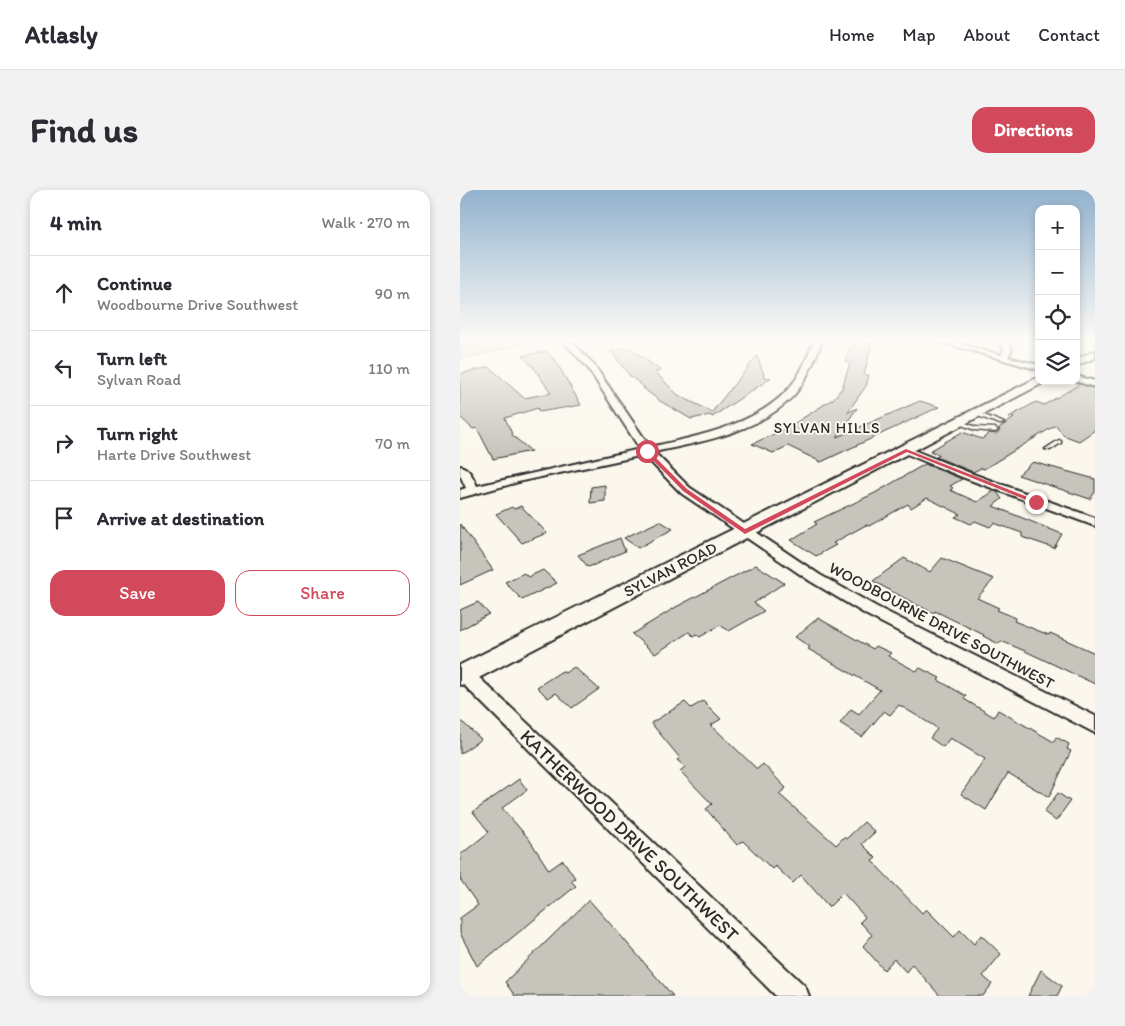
<!DOCTYPE html>
<html lang="en">
<head>
<meta charset="utf-8">
<style>
	body { margin:0; font-family:Itim,sans-serif; background:#f2f2f3; color:#2b2b33 }
	.controls { position:absolute; right:15px; top:15px; display:grid; overflow:hidden; border-radius:10px; box-shadow:0 2px 8px #0003 }
	.controls button { width:45px; height:45px; display:grid; place-items:center; padding:0; border:0; border-bottom:1px solid #e1e1e2; background:#fff; color:#2b2b33; font:25px sans-serif }
	.stop { position:absolute; width:15px; height:15px; margin:-11px; border:4px solid #d1495b; border-radius:50%; background:#fff }
	.stop.end { background:#d1495b; border-color:#fff; box-shadow:0 1px 5px #0008 }
	.list { margin:0; padding:0; list-style:none }
	h2 { display:flex; justify-content:space-between; align-items:center; height:65px; margin:0; padding:0 20px; font-size:21px }
	h2 small { font-size:16px; font-weight:400; color:#7c7c81 }
	.list li { display:grid; grid-template-columns:32px 1fr auto; gap:15px; align-items:center; box-sizing:border-box; height:75px; padding:0 20px; border-top:1px solid #e1e1e2 }
	.list b { display:block; font-size:19px; white-space:nowrap }
	.list p { margin:0; font-size:16px; white-space:nowrap; color:#7c7c81 }
	.list em { font-size:16px; font-style:normal; color:#7c7c81 }
	.actions { display:flex; gap:10px; padding:15px 20px }
	.actions a { flex:1; padding:11px 0; border:1px solid #d1495b; border-radius:15px; text-align:center; font-size:18px; color:#d1495b }
	.actions .main { background:#d1495b; color:#fff }
	.icon { flex:none; width:28px; height:28px; fill:none; stroke:currentColor; stroke-width:2; stroke-linecap:round; stroke-linejoin:round }
	.map { position:relative; flex:none; width:635px; height:806px; overflow:hidden; border-radius:15px }
	header { display:flex; align-items:center; gap:30px; box-sizing:border-box; height:70px; padding:0 25px; background:#fff; border-bottom:1px solid #e1e1e2 }
	header strong { font-size:24px }
	nav { display:flex; gap:28px; margin-inline-start:auto; font-size:18px }
	.intro { display:flex; align-items:center; justify-content:space-between; box-sizing:border-box; height:120px; padding:0 30px }
	h1 { margin:0; font-size:35px }
	.button { padding:12px 22px; border-radius:15px; background:#d1495b; color:#fff; font-size:18px; font-weight:700 }
	main { display:flex; gap:30px; padding:0 30px }
	aside { flex:1; background:#fff; border-radius:15px; box-shadow:0 2px 8px #0003 }
	.map>svg:first-child { display:block }
</style>
</head>
<body>
<header>
<strong>Atlasly</strong>
<nav><a>Home</a><a>Map</a><a>About</a><a>Contact</a></nav>
</header>
<div class="intro"><h1>Find us</h1><a class="button">Directions</a></div>
<main>
<aside>
<h2>4 min<small>Walk · 270 m</small></h2>
<ul class="list">
<li><svg class="icon" aria-label="ahead" viewBox="0 0 24 24"><path d="M12 20V5M6 11l6-6 6 6"/></svg><div><b>Continue</b><p>Woodbourne Drive Southwest</p></div><em>90 m</em></li>
<li><svg class="icon" aria-label="left" viewBox="0 0 24 24"><path d="M17 20v-9H6M10 6l-5 5 5 5"/></svg><div><b>Turn left</b><p>Sylvan Road</p></div><em>110 m</em></li>
<li><svg class="icon" aria-label="right" viewBox="0 0 24 24"><path d="M7 20v-9h11M14 6l5 5-5 5"/></svg><div><b>Turn right</b><p>Harte Drive Southwest</p></div><em>70 m</em></li>
<li><svg class="icon" aria-label="arrive" viewBox="0 0 24 24"><path d="M6 21V4h12l-3 4 3 4H6"/></svg><div><b>Arrive at destination</b></div></li>
</ul>
<div class="actions"><a class="main">Save</a><a>Share</a></div>
</aside>
<div class="map">
<svg width="635" height="806" viewBox="0 0 635 806">
	<rect width="100%" height="100%" fill="#fbf7ec"/>
	<filter id="ink" filterUnits="userSpaceOnUse"><feTurbulence type="fractalNoise" baseFrequency=".02" numOctaves="2"/><feDisplacementMap in="SourceGraphic" scale="10" xChannelSelector="R" yChannelSelector="G"/><feConvolveMatrix kernelMatrix="1 2 1 2 8 2 1 2 1" color-interpolation-filters="sRGB"/></filter>
	<g filter="url(#ink)">
		<path fill="#dddad0" stroke="#84827e" d="M 0,151 L 77,151 L 0,169 Z"/>
		<path fill="#c7c4bc" stroke="#2b2b2b" d="M 393,151 L 412,153 L 404,185 L 409,185 L 406,196 L 387,223 L 397,218 L 377,247 L 460,211 L 479,217 L 361,272 L 328,256 L 313,263 L 292,254 L 327,238 L 373,209 L 382,198 L 390,173 L 385,171 Z
			M 170,158 L 201,181 L 195,182 L 218,205 L 252,222 L 297,166 L 304,185 L 303,187 L 311,188 L 252,227 L 250,225 L 231,229 L 200,211 L 183,198 L 185,198 L 183,196 L 170,186 L 151,161 Z
			M 86,161 L 95,170 L 121,215 L 79,222 L 78,218 L 45,228 L 53,246 L 71,261 L 33,269 L 17,238 L 13,239 L 0,227 L 0,184 L 29,177 L 64,208 L 91,203 L 74,178 L 63,166 Z
			M 620,194 L 635,199 L 635,240 L 619,251 L 603,245 L 596,235 L 524,279 L 521,278 L 513,282 L 476,267 L 480,265 L 470,261 L 502,242 L 522,249 L 530,243 L 536,244 L 540,241 L 539,238 L 554,228 L 549,227 L 576,212 L 584,215 Z
			M 573,272 L 635,289 L 635,302 L 630,309 L 558,285 Z
			M 465,274 L 502,289 L 490,296 L 493,298 L 490,300 L 517,312 L 534,301 L 537,302 L 542,309 L 533,316 L 602,344 L 594,358 L 562,347 L 562,343 L 534,333 L 530,337 L 515,331 L 511,334 L 495,327 L 500,324 L 467,308 L 451,318 L 448,314 L 409,336 L 406,335 L 373,353 L 376,355 L 356,366 L 331,350 L 357,334 L 354,332 L 415,303 Z
			M 145,295 L 145,311 L 130,313 L 131,297 Z
			M 61,316 L 87,343 L 62,353 L 36,324 L 52,317 L 54,319 Z
			M 200,331 L 213,339 L 178,358 L 164,348 Z
			M 0,334 L 33,380 L 0,395 Z
			M 160,348 L 165,361 L 134,375 L 128,377 L 118,365 Z
			M 444,368 L 470,382 L 482,368 L 534,389 L 517,408 L 539,418 L 537,420 L 556,428 L 554,431 L 589,445 L 590,443 L 635,463 L 635,494 L 565,461 L 541,451 L 539,454 L 523,446 L 524,445 L 475,421 L 474,423 L 455,414 L 413,391 Z
			M 296,375 L 324,393 L 294,413 L 304,421 L 269,441 L 260,435 L 240,447 L 236,444 L 233,446 L 229,442 L 195,464 L 172,444 L 216,417 Z
			M 83,380 L 97,393 L 62,410 L 45,392 L 64,383 L 68,387 Z
			M 18,412 L 29,424 L 0,440 L 0,420 Z
			M 358,428 L 413,459 L 416,456 L 431,463 L 428,466 L 456,481 L 460,478 L 480,488 L 478,490 L 506,506 L 504,509 L 534,527 L 538,520 L 594,552 L 596,547 L 609,554 L 607,559 L 611,561 L 589,607 L 548,583 L 526,620 L 501,604 L 525,569 L 490,548 L 483,557 L 470,548 L 477,539 L 474,536 L 439,515 L 430,525 L 424,521 L 402,547 L 380,533 L 391,519 L 399,524 L 420,500 L 348,459 L 350,457 L 335,447 Z
			M 114,477 L 139,499 L 112,518 L 96,503 L 88,508 L 77,497 L 102,481 L 105,483 Z
			M 243,511 L 261,529 L 251,535 L 297,579 L 303,574 L 326,598 L 319,604 L 376,655 L 384,647 L 386,649 L 404,632 L 415,642 L 402,654 L 416,668 L 412,671 L 462,723 L 466,719 L 494,747 L 500,740 L 514,754 L 521,745 L 541,764 L 523,786 L 532,794 L 523,806 L 480,806 L 452,774 L 446,782 L 434,769 L 424,780 L 403,756 L 412,745 L 400,732 L 405,727 L 383,703 L 369,717 L 341,685 L 333,693 L 315,676 L 312,679 L 283,651 L 277,655 L 246,619 L 252,614 L 220,581 L 225,577 L 217,570 L 220,568 L 191,533 L 225,512 L 231,518 Z
			M 0,530 L 21,549 L 0,564 Z
			M 59,589 L 67,600 L 42,618 L 69,649 L 89,680 L 103,670 L 115,688 L 111,691 L 116,696 L 17,776 L 0,743 L 0,728 L 18,715 L 0,689 L 0,665 L 29,642 L 13,622 Z
			M 598,603 L 610,611 L 596,631 L 584,622 Z
			M 129,710 L 161,746 L 213,806 L 55,806 L 45,792 Z
			M 581,780 L 602,796 L 597,806 L 568,806 Z"/>
		<g fill="none" stroke-linecap="round" stroke-linejoin="round">
			<defs>
				<path id="lane" d="M 515,223 L 519,223 L 544,233 L 540,234 L 515,225 Z
					M 499,232 L 503,232 L 516,237 L 535,238 L 538,240 L 535,242 L 515,240 L 499,234 Z
					M 599,250 L 601,251 L 601,253 L 590,260 L 585,259 Z"/>
				<path id="street" d="M 103,151 L 111,151 L 134,175 L 190,257 C 235,247 298,235 329,198 C 341,185 347,167 354,151 L 362,151 C 355,169 347,190 334,205 C 300,242 241,252 194,262 L 229,297 L 360,385 L 417,417 L 635,526 L 635,543 L 407,425 L 350,391 L 221,303 L 184,265 L 62,291 L 0,308 L 0,300 L 6,298 L 0,285 L 0,276 C 9,278 13,287 17,296 L 180,259 L 128,178 Z
					M 478,151 L 489,151 L 541,165 L 544,159 L 539,151 L 547,151 L 552,159 L 548,167 L 579,175 L 579,180 Z
					M 616,186 L 635,191 L 635,197 L 615,191 L 616,191 Z
					M 446,257 L 510,283 L 635,328 L 635,336 L 502,287 L 442,262 L 441,260 Z
					M 4,477 L 10,479 L 345,796 L 349,806 L 316,806 L 0,491 L 0,479 Z"/>
				<path id="secondary" d="M 635,161 L 635,168 L 616,176 L 616,169 Z
					M 577,188 L 579,188 L 579,191 L 587,191 L 9,493 L 0,495 L 0,475 Z"/>
			</defs>
			<use href="#lane" stroke="#2b2b2b" stroke-width="3"/>
			<use href="#street" stroke="#2b2b2b" stroke-width="4"/>
			<use href="#secondary" stroke="#2b2b2b" stroke-width="4"/>
			<use href="#lane" fill="#fbf7ec" fill-rule="evenodd"/>
			<use href="#street" fill="#fbf7ec" fill-rule="evenodd"/>
			<use href="#secondary" fill="#fbf7ec" fill-rule="evenodd"/>
		</g>
	</g>
	<linearGradient id="sky" x2="0" y2="1"><stop stop-color="#92b2ce"/><stop offset="0.57" stop-color="#fdfbf6"/><stop offset="1" stop-color="#fdfbf6" stop-opacity="0"/></linearGradient>
	<rect width="635" height="264" fill="url(#sky)"/>
	<path fill="#d1495b" d="M 187,259 L 227,299 L 285,339 L 446,259 L 580,312 L 574,313 L 447,262 L 285,344 L 223,301 L 185,262 Z"/>
	<g text-anchor="middle" stroke-width="4" stroke-linejoin="round" paint-order="stroke">
		<g font-size="15" letter-spacing="1" fill="#2b2b2b" stroke="#fbf7ec">
			<text x="367" y="243">SYLVAN HILLS</text>
		</g>
		<g font-size="16" fill="#2b2b2b" stroke="#fbf7ec">
			<text transform="translate(210 379) rotate(-27)" y="6">SYLVAN ROAD</text>
			<text transform="translate(482 435) rotate(28)" y="6">WOODBOURNE DRIVE SOUTHWEST</text>
		</g>
		<g font-size="19" fill="#2b2b2b" stroke="#fbf7ec">
			<text transform="translate(170 645) rotate(44)" y="7">KATHERWOOD DRIVE SOUTHWEST</text>
		</g>
	</g>
</svg>
<div class="controls">
<button>+</button>
<button>−</button>
<button><svg class="icon" aria-label="locate" viewBox="0 0 24 24"><circle cx="12" cy="12" r="6"/><path d="M12 2v4M12 18v4M2 12h4M18 12h4"/></svg></button>
<button><svg class="icon" aria-label="layers" viewBox="0 0 24 24"><path d="M12 4l9 5-9 5-9-5zM3 14l9 5 9-5"/></svg></button>
</div>
<div class="stop" style="left:187px;top:261px"></div>
<div class="stop end" style="left:576px;top:312px"></div>
</div>
</main>
</body>
</html>
